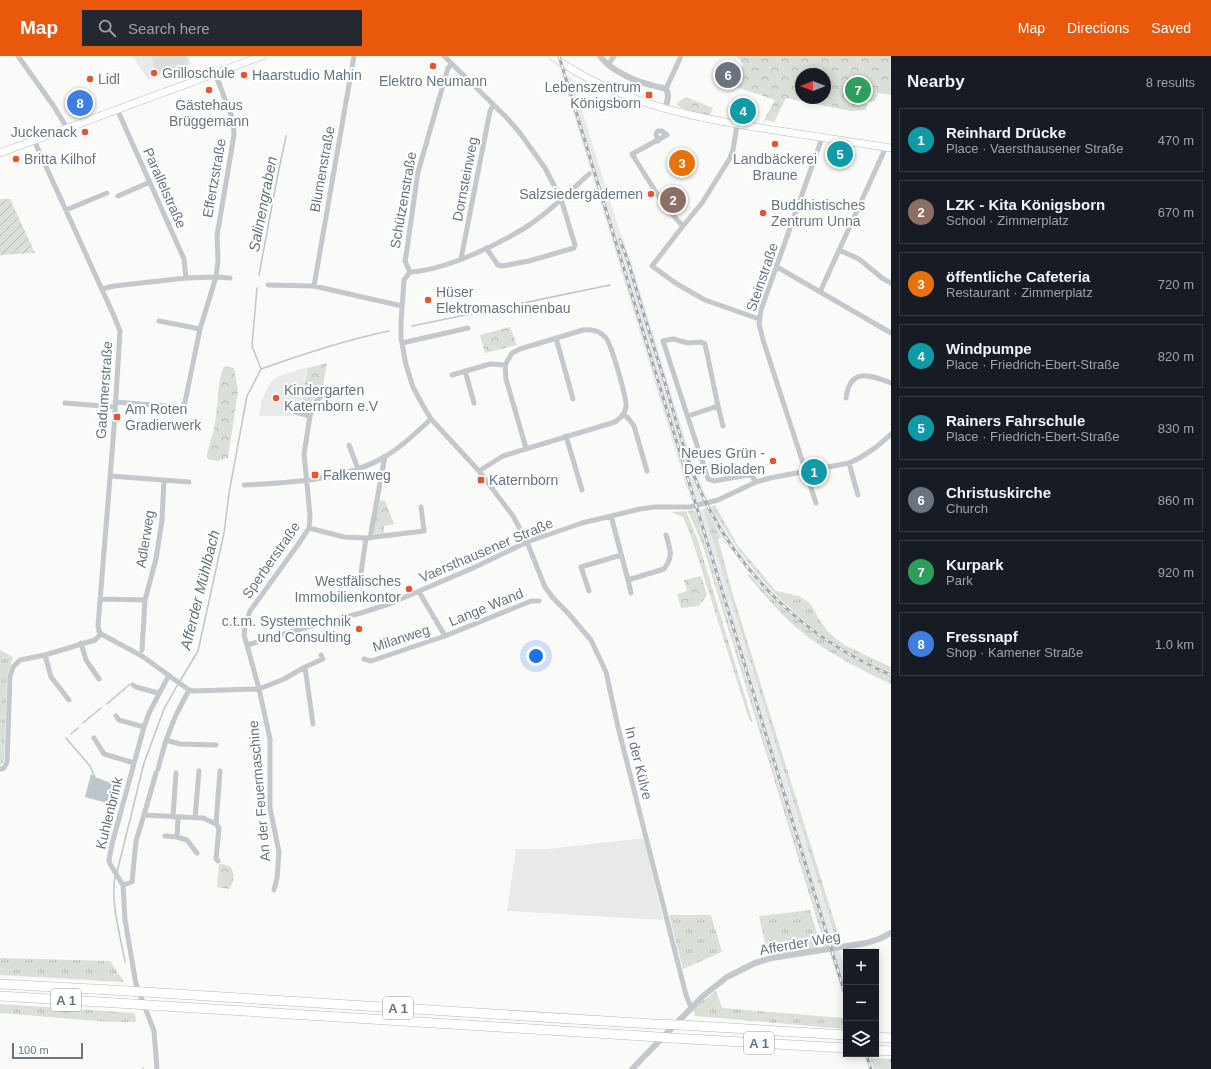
<!DOCTYPE html>
<html lang="en">
<head>
<meta charset="utf-8">
<style>
	body { margin:0; font-family:Helvetica,sans-serif; background:#242831; color:#f1f3f6 }
	.controls { position:absolute; right:12px; bottom:12px; display:grid; overflow:hidden; border-radius:0px; box-shadow:0 2px 10px #0003 }
	.controls button { width:36px; height:36px; display:grid; place-items:center; padding:0; border:0; border-bottom:1px solid #363941; background:#171b24; color:#f1f3f6; font:20px sans-serif }
	.compass { position:absolute; left:795px; top:12px; width:36px; height:36px; border-radius:50%; background:#171b24; box-shadow:0 2px 10px #0003; rotate:270deg }
	.scale { position:absolute; left:12px; bottom:10px; width:71px; box-sizing:border-box; padding-left:4px; border:2px solid #657683; border-top:0; font-size:11px; line-height:14px; white-space:nowrap; color:#657683; -webkit-text-stroke:3px #fff; paint-order:stroke }
	.you { position:absolute; left:536px; top:600px; width:14px; height:14px; margin:-10px; border:3px solid #fff; border-radius:50%; background:#1a73e8; box-shadow:0 0 0 6px #1a73e833 }
	.badge { display:grid; place-items:center; width:26px; height:26px; border-radius:50%; background:#ea580c; color:#fff; font-size:13px; font-weight:700 }
	.pin { position:absolute; translate:-50% -50%; border:2px solid #fff; box-shadow:0 1px 4px #0006 }
	.list { margin:0; padding:0; list-style:none }
	h2 { display:flex; justify-content:space-between; align-items:center; height:52px; margin:0; padding:0 16px; font-size:17px }
	h2 small { font-size:13px; font-weight:400; color:#9ea1a6 }
	.list li { display:grid; grid-template-columns:26px 1fr auto; gap:12px; align-items:center; box-sizing:border-box; height:64px; margin:0 8px 8px; padding:0 8px; border:1px solid #363941; border-radius:0px }
	.list b { display:block; font-size:15px; white-space:nowrap }
	.list p { margin:0; font-size:13px; white-space:nowrap; color:#9ea1a6 }
	.list em { font-size:13px; font-style:normal; color:#9ea1a6 }
	.icon { flex:none; width:22px; height:22px; fill:none; stroke:currentColor; stroke-width:2; stroke-linecap:round; stroke-linejoin:round }
	.map { position:relative; flex:none; width:891px; height:1013px; overflow:hidden }
	header { display:flex; align-items:center; gap:24px; box-sizing:border-box; height:56px; padding:0 20px; background:#ea580c; color:#fff }
	header strong { font-size:19px }
	nav { display:flex; gap:22px; margin-inline-start:auto; font-size:14px }
	.search { width:280px; height:36px; background:#242831; display:flex; align-items:center; gap:10px; box-sizing:border-box; padding:0 14px; border-radius:0px; color:#9ea1a6; font-size:15px }
	main { display:flex }
	aside { flex:1; background:#171b24 }
	.map>svg:first-child { display:block }
</style>
</head>
<body>
<header>
<strong>Map</strong>
<div class="search"><svg class="icon" aria-label="search" viewBox="0 0 24 24"><circle cx="10" cy="10" r="6"/><path d="M15 15l6 6"/></svg>Search here</div>
<nav><a>Map</a><a>Directions</a><a>Saved</a></nav>
</header>
<main>
<div class="map">
<svg width="891" height="1013" viewBox="0 0 891 1013">
	<defs>
		<pattern id="grass-tufts" width="24" height="20" patternUnits="userSpaceOnUse"><rect width="24" height="20" fill="#dadfd7"/><path d="M3 7l-1-3M5 7V3M7 7l1-3M15 17l-1-3M17 17v-4M19 17l1-3" fill="none" stroke="#b4b9b4"/></pattern>
		<pattern id="forest-crowns" width="20" height="18" patternUnits="userSpaceOnUse"><rect width="20" height="18" fill="#dadfd7"/><path d="M2 6a3 3 0 1 1 6 0M12 15a3 3 0 1 1 6 0" fill="none" stroke="#b4b9b4"/></pattern>
		<pattern id="garden-furrows" width="10" height="10" patternUnits="userSpaceOnUse"><rect width="10" height="10" fill="#dadfd7"/><path d="M-1 1l2-2M0 10L10 0M9 11l2-2" fill="none" stroke="#b4b9b4"/></pattern>
	</defs>
	<rect width="100%" height="100%" fill="#fafaf8"/>
	<path fill="#e8e9e9" d="M 132,0 L 188,0 L 191,8 L 148,23 Z
		M 561,16 L 571,22 L 576,35 L 617,167 L 632,209 L 694,412 L 708,445 L 694,448 L 686,430 Z
		M 308,311 L 298,355 L 295,355 L 294,360 L 259,360 L 262,343 L 270,327 L 279,320 Z
		M 711,450 L 726,477 L 747,507 L 775,539 L 806,566 L 828,582 L 858,600 L 891,616 L 891,621 L 856,604 L 828,589 L 800,568 L 774,544 L 721,482 L 707,452 Z
		M 703,453 L 846,919 L 846,950 L 726,558 L 695,454 Z
		M 644,782 L 663,864 L 507,855 L 516,793 L 548,793 Z"/>
	<path fill="url(#grass-tufts)" d="M 715,449 L 738,490 L 776,535 L 799,540 L 810,547 L 819,563 L 828,576 L 844,589 L 891,611 L 891,616 C 880,611 869,606 858,601 C 794,566 746,513 711,450 Z
		M 707,452 L 721,482 L 718,483 L 733,539 L 841,887 L 837,888 L 703,453 Z
		M 695,454 L 726,558 L 828,890 L 825,890 L 702,487 L 688,455 Z
		M 686,455 L 698,485 L 753,667 L 749,663 L 691,480 L 683,461 L 671,456 Z
		M 750,518 C 758,527 766,537 775,545 C 809,577 848,603 891,621 L 891,628 C 866,616 841,604 818,588 C 790,570 769,544 747,519 Z
		M 0,594 L 13,601 L 7,620 L 4,705 L 0,710 Z
		M 810,854 L 820,888 L 818,892 L 768,900 L 759,860 Z
		M 669,859 L 711,859 L 722,896 L 683,913 Z
		M 0,902 L 110,905 L 124,926 L 0,919 Z
		M 716,935 L 722,952 L 843,962 L 846,973 L 695,960 L 693,952 Z
		M 0,948 L 135,957 L 136,966 L 110,966 L 0,957 Z
		M 870,1002 L 891,1003 L 891,1013 L 874,1013 Z"/>
	<path fill="url(#forest-crowns)" fill-rule="evenodd" d="M 736,0 L 891,0 L 891,39 L 878,37 L 875,45 L 868,46 L 866,54 L 851,55 L 786,42 L 774,66 L 767,64 L 763,66 L 775,44 L 733,30 L 743,8 ZM 801,18 L 825,18 L 825,42 L 801,42 Z
		M 686,41 L 713,52 L 710,59 L 689,55 L 678,50 L 677,47 Z
		M 510,271 L 517,289 L 485,297 L 480,279 Z
		M 327,307 L 322,334 L 312,344 L 310,355 L 307,356 L 299,355 L 308,312 Z
		M 224,310 L 234,312 L 238,335 L 228,402 L 217,405 L 208,403 L 207,399 C 210,386 215,373 216,359 C 219,342 217,326 224,310 Z
		M 379,444 L 385,445 L 394,468 L 384,470 L 384,477 L 373,478 Z
		M 701,520 L 707,539 L 699,550 L 681,552 L 677,538 L 687,535 L 684,524 Z
		M 219,808 L 224,808 L 231,811 C 235,819 234,826 229,833 L 217,831 Z"/>
	<path fill="url(#garden-furrows)" d="M 0,143 L 10,143 L 35,197 L 0,199 Z"/>
	<path fill="#dadfd7" d="M 151,0 L 186,0 L 188,7 L 157,18 Z"/>
	<path fill="#bbc7cb" d="M 91,718 L 95,721 L 119,730 L 114,749 L 85,741 Z"/>
	<g fill="none" stroke-linecap="round" stroke-linejoin="round">
		<path stroke="#bbc7cb" stroke-width="1.5" d="M 259,219 L 277,123 L 286,80
			M 257,232 L 252,290 L 261,313
			M 412,270 L 610,229
			M 180,625 L 198,595 L 224,477 L 229,437 L 247,340 L 261,313 C 303,298 345,284 389,275
			M 107,648 L 130,628
			M 83,667 L 101,652
			M 71,678 L 78,672
			M 66,682 L 90,710 L 95,721
			M 117,816 L 144,707 L 164,653 L 178,628
			M 115,821 C 110,845 121,882 125,906
			M 143,1012 L 143,1013"/>
		<defs>
			<path id="secondary" d="M 552,0 C 620,49 699,63 780,75 C 817,81 854,86 891,92
				M 0,97 L 262,0"/>
			<path id="motorway" d="M 0,928 L 129,935
				M 144,936 L 653,968
				M 0,940 L 133,948
				M 148,949 L 643,980
				M 681,969 L 846,979
				M 876,981 L 891,982
				M 672,982 L 846,992
				M 876,994 L 891,995"/>
		</defs>
		<use href="#secondary" stroke="#b3babf" stroke-width="8"/>
		<use href="#motorway" stroke="#b4b9bd" stroke-width="10"/>
		<path stroke="#c3c8cc" stroke-width="5" d="M 18,0 L 53,49 L 67,72
			M 444,0 L 506,61 L 520,77 L 545,112 L 561,143 L 575,189 L 574,192 L 529,205 L 502,210 L 498,209 L 486,192
			M 608,9 L 614,0
			M 215,17 L 233,64 L 234,79 L 217,180 L 218,205 L 216,221 L 230,222
			M 666,33 L 681,0
			M 117,53 L 184,203 L 186,222
			M 34,84 L 114,260 L 120,275 L 114,372 L 98,570 L 99,575 L 101,578
			M 658,85 L 656,78 L 658,75 L 662,75 L 667,79 L 632,98 C 648,123 662,149 683,170 L 702,147 L 730,102 L 733,94 L 737,69
			M 118,140 L 150,126
			M 66,154 L 107,137
			M 683,170 L 652,210 L 677,228 L 705,244 L 759,263
			M 839,194 L 859,203 L 882,222 L 891,227
			M 461,203 L 490,55 L 493,49
			M 777,211 L 891,277
			M 410,216 L 404,224 L 401,266 L 401,282 L 406,309 L 413,331 L 422,348 L 431,363 L 479,415 L 513,460 L 527,486 L 545,531 L 553,542 L 567,556 L 591,584 L 606,616 L 618,671 L 686,939 L 691,951
			M 410,216 L 405,205 L 406,200 L 418,116 L 448,12 L 452,8
			M 410,216 C 445,214 493,191 523,173 C 547,158 568,137 589,118
			M 268,229 L 314,230 L 402,250
			M 314,230 L 354,0
			M 102,233 L 114,230 L 186,222 L 216,221 L 200,273 L 185,346 L 183,350 L 179,351 L 115,346
			M 820,236 L 886,91
			M 159,265 L 200,273
			M 556,282 L 573,343
			M 402,287 L 468,272
			M 505,309 L 506,323 L 526,392
			M 465,315 L 474,347
			M 452,319 L 490,308 L 505,309 L 512,297 L 520,293 L 583,274 C 591,273 599,274 605,281 C 611,286 627,343 626,351 C 625,358 620,362 615,366 L 503,400 L 479,415
			M 846,342 C 850,311 870,319 891,327
			M 65,347 L 115,351
			M 718,350 L 723,370
			M 295,356 L 310,360
			M 623,358 L 628,362 L 634,370 L 647,415
			M 688,360 L 718,350 L 705,288 L 701,286 L 688,287 L 673,283 L 663,285 L 708,423 L 714,425 L 748,419 L 752,420 L 756,426
			M 566,380 L 582,434
			M 349,389 L 358,413
			M 849,407 C 866,400 878,390 891,378
			M 110,420 L 189,426
			M 244,429 C 289,427 347,424 386,400 C 403,390 417,376 431,363
			M 816,447 L 763,284 L 759,268 L 761,254 L 822,82
			M 611,460 L 628,524 L 664,513 C 674,500 670,493 666,479
			M 309,472 L 344,481 L 366,482 L 424,475 L 421,451
			M 370,482 L 385,400
			M 628,524 L 631,537
			M 361,530 L 360,524 L 366,482
			M 589,535 L 581,511 L 621,499
			M 419,536 L 445,580 L 531,545 L 539,545
			M 100,543 L 145,544 L 156,503 L 162,464 L 164,424
			M 101,578 L 142,600 L 189,634 L 194,635 L 259,633 L 284,623 L 305,611 L 323,603 L 321,599
			M 81,587 L 86,604 L 99,623
			M 247,589 L 318,568 L 361,557 L 389,548 L 473,512 L 527,486 L 582,467 L 640,453 L 655,451 L 690,451 L 718,444 L 756,426 L 770,422 L 849,407 L 858,439
			M 142,594 L 145,544
			M 45,599 L 51,621 L 69,644
			M 364,603 L 371,605 L 445,580
			M 305,611 L 313,668
			M 133,629 L 136,631 L 158,637
			M 189,634 L 176,659 L 166,684 L 180,688 L 216,689
			M 116,660 L 119,664 L 144,671
			M 94,682 L 104,698 L 134,707
			M 0,713 L 4,712 L 7,706 L 10,620 L 13,611 L 20,604 L 45,599 L 95,584 L 101,578
			M 158,713 L 166,684
			M 144,759 L 156,717
			M 173,761 L 176,717
			M 178,761 L 177,781 L 187,784 L 197,797
			M 195,762 L 199,715
			M 216,768 L 219,772 L 216,803 L 218,805
			M 165,780 L 177,781
			M 123,829 L 132,826 L 136,785 L 144,759 L 203,762 L 216,768 L 220,715
			M 274,834 L 277,822 L 279,796 L 270,752 L 270,683 L 259,633 L 247,589 L 244,579 L 245,570 L 250,555 L 297,490 L 309,472 L 310,459 L 304,398 L 310,360 L 315,347 L 324,337 L 343,333
			M 157,1013 L 154,975 L 136,928 L 125,864 L 123,829 L 110,808 L 109,804 L 112,788 L 144,671 L 149,657 L 169,619"/>
		<path stroke="#c3c8cc" stroke-width="6" d="M 600,0 C 610,14 634,25 651,29 C 657,31 661,31 666,33 C 670,39 667,46 665,53
			M 632,1013 L 703,940 L 727,921 L 755,907 L 772,902 L 866,887 L 879,883 L 891,877"/>
		<use href="#secondary" stroke="#fff" stroke-width="7"/>
		<use href="#motorway" stroke="#fff" stroke-width="9"/>
		<defs>
			<path id="rail" d="M 559,0 L 846,941
				M 620,184 L 628,205 C 640,247 653,288 666,330 C 676,365 685,400 700,434 C 738,518 806,583 891,619
				M 866,998 L 871,1013"/>
		</defs>
		<use href="#rail" stroke="#a2aab0" stroke-width="3"/>
		<use href="#rail" stroke="#fff" stroke-width="1.5" stroke-dasharray="4.5" stroke-linecap="butt"/>
		<defs>
			<path id="motorway-bridge" d="M 129,935 L 144,936
				M 133,948 L 148,949
				M 653,968 L 681,969
				M 643,980 L 672,982"/>
		</defs>
		<use href="#motorway-bridge" stroke="#b4b9bd" stroke-width="10" stroke-linecap="butt"/>
		<use href="#motorway-bridge" stroke="#fff" stroke-width="9"/>
	</g>
	<g fill="#e4572e" stroke="#fff" stroke-width="1.5">
		<circle cx="433" cy="10" r="4"/>
		<circle cx="154" cy="17" r="4"/>
		<circle cx="244" cy="19" r="4"/>
		<circle cx="90" cy="23" r="4"/>
		<circle cx="209" cy="34" r="4"/>
		<rect x="645" y="35" width="8" height="8" rx="2"/>
		<circle cx="85" cy="76" r="4"/>
		<circle cx="775" cy="88" r="4"/>
		<circle cx="16" cy="103" r="4"/>
		<circle cx="651" cy="138" r="4"/>
		<circle cx="763" cy="157" r="4"/>
		<circle cx="428" cy="244" r="4"/>
		<circle cx="276" cy="342" r="4"/>
		<rect x="113" y="357" width="8" height="8" rx="2"/>
		<circle cx="773" cy="405" r="4"/>
		<rect x="311" y="415" width="8" height="8" rx="2"/>
		<rect x="477" y="420" width="8" height="8" rx="2"/>
		<circle cx="409" cy="533" r="4"/>
		<circle cx="359" cy="573" r="4"/>
	</g>
	<g text-anchor="middle" stroke-width="4" stroke-linejoin="round" paint-order="stroke">
		<g fill="#fff" stroke="#939fa8" stroke-width="1">
			<rect x="51" y="933" width="30" height="22" rx="3"/>
			<rect x="383" y="941" width="30" height="22" rx="3"/>
			<rect x="744" y="976" width="30" height="22" rx="3"/>
		</g>
		<g font-size="13" font-weight="bold" fill="#657683">
			<text x="66" y="949">A 1</text>
			<text x="398" y="957">A 1</text>
			<text x="759" y="992">A 1</text>
		</g>
		<g font-size="14" fill="#657683" stroke="#fff" text-anchor="start">
			<text x="162" y="22">Grilloschule</text>
			<text x="252" y="24">Haarstudio Mahin</text>
			<text x="98" y="28">Lidl</text>
			<text x="433" y="30" text-anchor="middle">Elektro Neumann</text>
			<text x="641" y="36" text-anchor="end">Lebenszentrum<tspan x="641" dy="16">Königsborn</tspan></text>
			<text x="209" y="54" text-anchor="middle">Gästehaus<tspan x="209" dy="16">Brüggemann</tspan></text>
			<text x="77" y="81" text-anchor="end">Juckenack</text>
			<text x="24" y="108">Britta Kilhof</text>
			<text x="775" y="108" text-anchor="middle">Landbäckerei<tspan x="775" dy="16">Braune</tspan></text>
			<text x="643" y="143" text-anchor="end">Salzsiedergademen</text>
			<text x="771" y="154">Buddhistisches<tspan x="771" dy="16">Zentrum Unna</tspan></text>
			<text x="436" y="241">Hüser<tspan x="436" dy="16">Elektromaschinenbau</tspan></text>
			<text x="284" y="339">Kindergarten<tspan x="284" dy="16">Katernborn e.V</tspan></text>
			<text x="125" y="358">Am Roten<tspan x="125" dy="16">Gradierwerk</tspan></text>
			<text x="765" y="402" text-anchor="end">Neues Grün -<tspan x="765" dy="16">Der Bioladen</tspan></text>
			<text x="323" y="424">Falkenweg</text>
			<text x="489" y="429">Katernborn</text>
			<text x="401" y="530" text-anchor="end">Westfälisches<tspan x="401" dy="16">Immobilienkontor</tspan></text>
			<text x="351" y="570" text-anchor="end">c.t.m. Systemtechnik<tspan x="351" dy="16">und Consulting</tspan></text>
		</g>
		<g font-size="14" fill="#657683" stroke="#fff">
			<text transform="translate(322 113) rotate(-80)" y="5">Blumenstraße</text>
			<text transform="translate(214 122) rotate(-80)" y="5">Effertzstraße</text>
			<text transform="translate(465 123) rotate(-79)" y="5">Dornsteinweg</text>
			<text transform="translate(165 132) rotate(66)" y="5">Parallelstraße</text>
			<text transform="translate(403 144) rotate(-80)" y="5">Schützenstraße</text>
			<text transform="translate(762 221) rotate(-71)" y="5">Steinstraße</text>
			<text transform="translate(104 334) rotate(-86)" y="5">Gadumerstraße</text>
			<text transform="translate(145 483) rotate(-81)" y="5">Adlerweg</text>
			<text transform="translate(486 494) rotate(-23)" y="5">Vaersthausener Straße</text>
			<text transform="translate(271 504) rotate(-55)" y="5">Sperberstraße</text>
			<text transform="translate(486 551) rotate(-22)" y="5">Lange Wand</text>
			<text transform="translate(401 582) rotate(-18)" y="5">Milanweg</text>
			<text transform="translate(639 707) rotate(76)" y="5">In der Külve</text>
			<text transform="translate(259 735) rotate(-95)" y="5">An der Feuermaschine</text>
			<text transform="translate(109 757) rotate(-76)" y="5">Kuhlenbrink</text>
			<text transform="translate(800 887) rotate(-10)" y="5">Afferder Weg</text>
		</g>
		<g font-size="15" font-style="italic" fill="#60757c" stroke="#fff">
			<text transform="translate(263 148) rotate(-79)" y="5">Salinengraben</text>
			<text transform="translate(200 534) rotate(-76)" y="5">Afferder Mühlbach</text>
		</g>
	</g>
</svg>
<div class="controls">
<button>+</button>
<button>−</button>
<button><svg class="icon" aria-label="layers" viewBox="0 0 24 24"><path d="M12 4l9 5-9 5-9-5zM3 14l9 5 9-5"/></svg></button>
</div>
<svg class="compass" viewBox="-18 -18 36 36"><path d="M0-13l5 13h-10z" fill="#e53935"/><path d="M0 13l5-13h-10z" fill="#9ea1a6"/></svg>
<div class="scale">100 m</div>
<div class="you"></div>
<div class="pin badge" style="left:814px;top:416px;background:#0f9aa8">1</div>
<div class="pin badge" style="left:673px;top:144px;background:#8d6e63">2</div>
<div class="pin badge" style="left:682px;top:107px;background:#e8710a">3</div>
<div class="pin badge" style="left:743px;top:55px;background:#0f9aa8">4</div>
<div class="pin badge" style="left:840px;top:98px;background:#0f9aa8">5</div>
<div class="pin badge" style="left:728px;top:19px;background:#6b7280">6</div>
<div class="pin badge" style="left:858px;top:34px;background:#2e9e5b">7</div>
<div class="pin badge" style="left:80px;top:47px;background:#3f7fe0">8</div>
</div>
<aside>
<h2>Nearby<small>8 results</small></h2>
<ul class="list">
<li><span class="badge" style="background:#0f9aa8">1</span><div><b>Reinhard Drücke</b><p>Place · Vaersthausener Straße</p></div><em>470 m</em></li>
<li><span class="badge" style="background:#8d6e63">2</span><div><b>LZK - Kita Königsborn</b><p>School · Zimmerplatz</p></div><em>670 m</em></li>
<li><span class="badge" style="background:#e8710a">3</span><div><b>öffentliche Cafeteria</b><p>Restaurant · Zimmerplatz</p></div><em>720 m</em></li>
<li><span class="badge" style="background:#0f9aa8">4</span><div><b>Windpumpe</b><p>Place · Friedrich-Ebert-Straße</p></div><em>820 m</em></li>
<li><span class="badge" style="background:#0f9aa8">5</span><div><b>Rainers Fahrschule</b><p>Place · Friedrich-Ebert-Straße</p></div><em>830 m</em></li>
<li><span class="badge" style="background:#6b7280">6</span><div><b>Christuskirche</b><p>Church</p></div><em>860 m</em></li>
<li><span class="badge" style="background:#2e9e5b">7</span><div><b>Kurpark</b><p>Park</p></div><em>920 m</em></li>
<li><span class="badge" style="background:#3f7fe0">8</span><div><b>Fressnapf</b><p>Shop · Kamener Straße</p></div><em>1.0 km</em></li>
</ul>
</aside>
</main>
</body>
</html>
